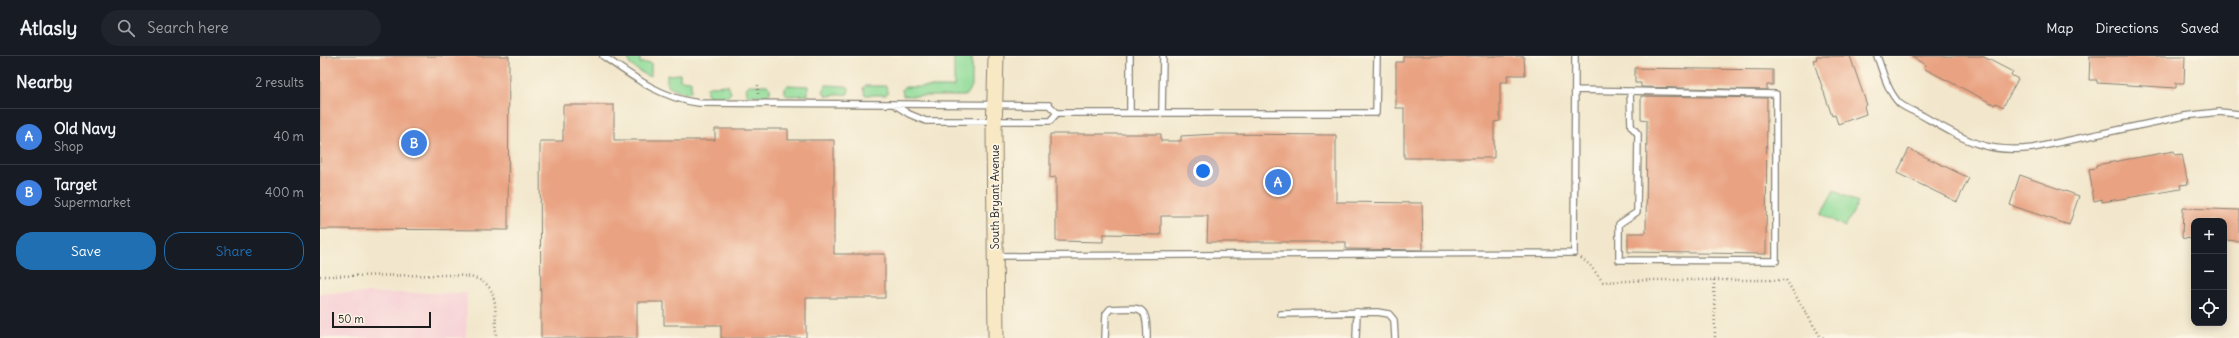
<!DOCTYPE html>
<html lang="en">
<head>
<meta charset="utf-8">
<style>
	body { margin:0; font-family:Delius,sans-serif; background:#20242c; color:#f1f3f6 }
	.controls { position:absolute; right:12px; bottom:12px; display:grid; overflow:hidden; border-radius:8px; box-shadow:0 2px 10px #0003 }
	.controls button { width:36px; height:36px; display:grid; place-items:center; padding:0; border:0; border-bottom:1px solid #363941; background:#171b24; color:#f1f3f6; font:20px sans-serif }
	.scale { position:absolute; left:12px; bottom:10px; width:99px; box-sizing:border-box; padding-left:4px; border:2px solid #1c1c1c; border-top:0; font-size:11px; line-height:14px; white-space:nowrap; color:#1c1c1c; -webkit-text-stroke:3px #fcf5e5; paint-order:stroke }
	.you { position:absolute; left:883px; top:115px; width:14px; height:14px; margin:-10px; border:3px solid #fff; border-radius:50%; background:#1a73e8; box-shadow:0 0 0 6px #1a73e833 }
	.badge { display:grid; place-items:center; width:26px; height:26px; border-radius:50%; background:#1f6fb2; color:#fff; font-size:13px; font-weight:700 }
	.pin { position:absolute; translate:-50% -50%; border:2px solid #fff; box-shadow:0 1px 4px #0006 }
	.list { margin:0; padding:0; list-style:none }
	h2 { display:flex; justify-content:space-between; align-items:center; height:52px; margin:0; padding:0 16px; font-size:17px }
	h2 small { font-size:13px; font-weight:400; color:#9ea1a6 }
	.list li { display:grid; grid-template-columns:26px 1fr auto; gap:12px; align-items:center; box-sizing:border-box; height:56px; padding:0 16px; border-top:1px solid #363941 }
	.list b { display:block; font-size:15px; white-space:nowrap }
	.list p { margin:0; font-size:13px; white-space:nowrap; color:#9ea1a6 }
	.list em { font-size:13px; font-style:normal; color:#9ea1a6 }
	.actions { display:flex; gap:8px; padding:12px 16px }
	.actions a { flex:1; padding:9px 0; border:1px solid #1f6fb2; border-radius:16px; text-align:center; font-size:14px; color:#1f6fb2 }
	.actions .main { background:#1f6fb2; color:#fff }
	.icon { flex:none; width:22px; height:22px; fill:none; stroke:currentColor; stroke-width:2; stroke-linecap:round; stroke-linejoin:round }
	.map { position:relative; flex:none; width:1919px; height:282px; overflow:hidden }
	header { display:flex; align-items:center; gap:24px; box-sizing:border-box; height:56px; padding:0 20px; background:#171b24; border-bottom:1px solid #363941 }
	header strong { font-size:19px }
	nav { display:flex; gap:22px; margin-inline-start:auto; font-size:14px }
	.search { width:280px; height:36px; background:#20242c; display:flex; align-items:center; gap:10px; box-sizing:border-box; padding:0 14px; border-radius:22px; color:#9ea1a6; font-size:15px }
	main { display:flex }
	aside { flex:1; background:#171b24 }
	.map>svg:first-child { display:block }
</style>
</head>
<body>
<header>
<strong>Atlasly</strong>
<div class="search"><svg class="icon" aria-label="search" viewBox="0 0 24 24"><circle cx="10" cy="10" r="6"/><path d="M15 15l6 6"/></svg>Search here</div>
<nav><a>Map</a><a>Directions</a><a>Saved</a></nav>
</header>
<main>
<aside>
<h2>Nearby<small>2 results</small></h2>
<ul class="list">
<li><span class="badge" style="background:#3f7fe0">A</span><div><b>Old Navy</b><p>Shop</p></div><em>40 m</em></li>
<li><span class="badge" style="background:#3f7fe0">B</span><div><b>Target</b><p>Supermarket</p></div><em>400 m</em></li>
</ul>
<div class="actions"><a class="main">Save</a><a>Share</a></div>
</aside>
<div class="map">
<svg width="1919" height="282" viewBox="0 0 1919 282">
	<rect width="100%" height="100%" fill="#fcf5e5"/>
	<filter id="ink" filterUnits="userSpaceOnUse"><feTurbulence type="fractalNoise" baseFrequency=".025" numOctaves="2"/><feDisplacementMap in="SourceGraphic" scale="8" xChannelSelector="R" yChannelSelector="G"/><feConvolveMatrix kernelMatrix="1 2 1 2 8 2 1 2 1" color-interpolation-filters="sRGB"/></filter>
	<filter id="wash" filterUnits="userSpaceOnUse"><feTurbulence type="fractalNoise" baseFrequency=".012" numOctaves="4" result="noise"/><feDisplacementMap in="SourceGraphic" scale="16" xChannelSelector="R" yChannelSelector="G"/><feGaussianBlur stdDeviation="0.9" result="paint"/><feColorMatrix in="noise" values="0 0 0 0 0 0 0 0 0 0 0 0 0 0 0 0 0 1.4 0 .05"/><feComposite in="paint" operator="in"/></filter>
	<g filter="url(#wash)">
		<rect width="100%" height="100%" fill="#f2e7cc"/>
		<path fill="#f6cfd6" d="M 0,237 L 147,237 L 146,282 L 0,282 Z"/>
		<path fill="#8edb98" stroke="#557c5a" d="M 308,0 L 320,0 L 320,7 L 331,7 L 331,20 L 327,20 L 310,9 Z
			M 634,0 L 652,0 L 652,30 L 645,40 L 583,40 L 582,33 L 585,31 L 634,31 Z
			M 360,18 L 360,24 L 371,25 L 371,35 L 369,37 L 365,37 L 347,29 L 347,19 Z
			M 408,29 L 411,37 L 408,40 L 389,40 L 387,37 L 387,32 L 389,30 Z
			M 429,29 L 447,29 L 450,32 L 450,37 L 447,40 L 427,39 L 426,32 Z
			M 468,29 L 488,30 L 488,39 L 468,40 L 465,37 L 465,32 Z
			M 506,29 L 526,30 L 529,32 L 528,38 L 507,40 L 503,36 Z
			M 545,30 L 566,30 L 568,37 L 566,39 L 545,39 L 543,32 Z
			M 1514,134 L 1538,147 L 1525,171 L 1501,158 Z"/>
		<g id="blocks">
			<path fill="#e9a382" d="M 0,0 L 189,0 L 188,174 L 0,173 Z
				M 1083,0 L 1204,0 L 1205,19 L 1187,19 L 1188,26 L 1180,26 L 1180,65 L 1174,66 L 1174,102 L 1084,102 L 1084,52 L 1076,52 L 1076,6 L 1083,6 Z
				M 1496,0 L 1530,0 L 1547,49 L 1544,50 L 1546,58 L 1518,68 L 1515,59 L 1512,60 L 1493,4 L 1497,3 Z
				M 1590,0 L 1662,0 L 1693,16 L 1691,19 L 1698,23 L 1683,51 L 1676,47 L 1675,49 L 1605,13 L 1606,9 Z
				M 1770,0 L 1865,0 L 1864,27 L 1856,27 L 1856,32 L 1777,27 L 1777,24 L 1769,24 Z
				M 1315,12 L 1453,14 L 1453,29 L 1447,29 L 1447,34 L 1321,31 L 1321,27 L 1315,27 Z
				M 1321,40 L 1447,42 L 1446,198 L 1308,196 L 1308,177 L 1326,177 L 1327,64 L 1321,63 Z
				M 243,49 L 294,49 L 294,84 L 395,84 L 395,73 L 468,73 L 468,84 L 514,84 L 514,198 L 565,198 L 565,242 L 486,242 L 486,282 L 401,282 L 401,269 L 344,269 L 344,246 L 317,246 L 317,282 L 221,282 L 220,85 L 243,85 Z
				M 730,78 L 841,78 L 841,85 L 861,85 L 861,80 L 895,78 L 1016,79 L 1016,146 L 1102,147 L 1103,194 L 1026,193 L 1026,186 L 887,186 L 888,160 L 841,160 L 841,179 L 783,178 L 783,186 L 736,185 L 736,121 L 730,122 Z
				M 1589,93 L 1649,122 L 1637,146 L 1577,117 Z
				M 1854,95 L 1855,99 L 1862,98 L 1868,128 L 1860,129 L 1861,133 L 1782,146 L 1782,143 L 1774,145 L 1769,113 L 1776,112 L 1776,109 Z
				M 1700,119 L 1759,140 L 1749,169 L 1690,149 Z
				M 1863,152 L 1919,154 L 1919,185 L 1904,184 L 1904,165 L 1874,165 L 1874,183 L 1862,182 Z"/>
		</g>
	</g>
	<g filter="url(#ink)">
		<use href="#blocks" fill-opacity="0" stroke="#878274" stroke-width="1"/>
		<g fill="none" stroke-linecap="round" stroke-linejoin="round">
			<defs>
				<path id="service" d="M 283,0 C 313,21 341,42 379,47 L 729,49 L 737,57 L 1056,57 L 1057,0
					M 1557,0 C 1563,16 1567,34 1579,47 C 1584,52 1596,56 1603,60 C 1643,83 1665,98 1713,92 L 1864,60 L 1899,56 L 1919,58
					M 1256,34 L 1456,38 L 1456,205 L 1299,204 L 1299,168 L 1317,156 L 1318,78 L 1311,70 L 1310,35
					M 575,49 L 589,58 L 606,65 L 730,65 L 737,57
					M 810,57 L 810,0
					M 842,57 L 843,0
					M 676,200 L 1254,197 L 1255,0
					M 961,258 L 1057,256 L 1069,258 L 1074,264 L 1075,282
					M 785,282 L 786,258 L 790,253 C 822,252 827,247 827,282
					M 1036,282 L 1037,256"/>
				<path id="secondary" d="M 676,282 L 674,76 L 676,0"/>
			</defs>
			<use href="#service" stroke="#878274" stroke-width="8"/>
			<use href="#secondary" stroke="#878274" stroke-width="17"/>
			<path stroke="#878274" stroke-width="2.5" stroke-dasharray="1 3" stroke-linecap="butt" d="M 438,29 L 438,39
				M 1261,202 L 1270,209 L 1283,226 L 1332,224 L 1466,224 L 1500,280 L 1504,282
				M 0,220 L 129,219 C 180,220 175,239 176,282
				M 1394,224 L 1395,282"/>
			<use href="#service" stroke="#fff" stroke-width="5.5"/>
			<use href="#secondary" stroke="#f8e8c3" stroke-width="15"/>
		</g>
	</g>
	<g text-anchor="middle" stroke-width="3.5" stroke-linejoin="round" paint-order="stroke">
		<g font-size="11" fill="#1c1c1c" stroke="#fcf5e5">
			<text transform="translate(675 141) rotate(-90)" y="4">South Bryant Avenue</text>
		</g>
	</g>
</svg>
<div class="controls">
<button>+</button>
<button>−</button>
<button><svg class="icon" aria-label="locate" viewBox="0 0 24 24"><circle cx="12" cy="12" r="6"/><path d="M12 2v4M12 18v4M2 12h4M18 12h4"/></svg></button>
</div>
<div class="scale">50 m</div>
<div class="you"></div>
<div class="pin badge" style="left:958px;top:126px;background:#3f7fe0">A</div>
<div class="pin badge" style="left:94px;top:87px;background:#3f7fe0">B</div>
</div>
</main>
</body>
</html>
